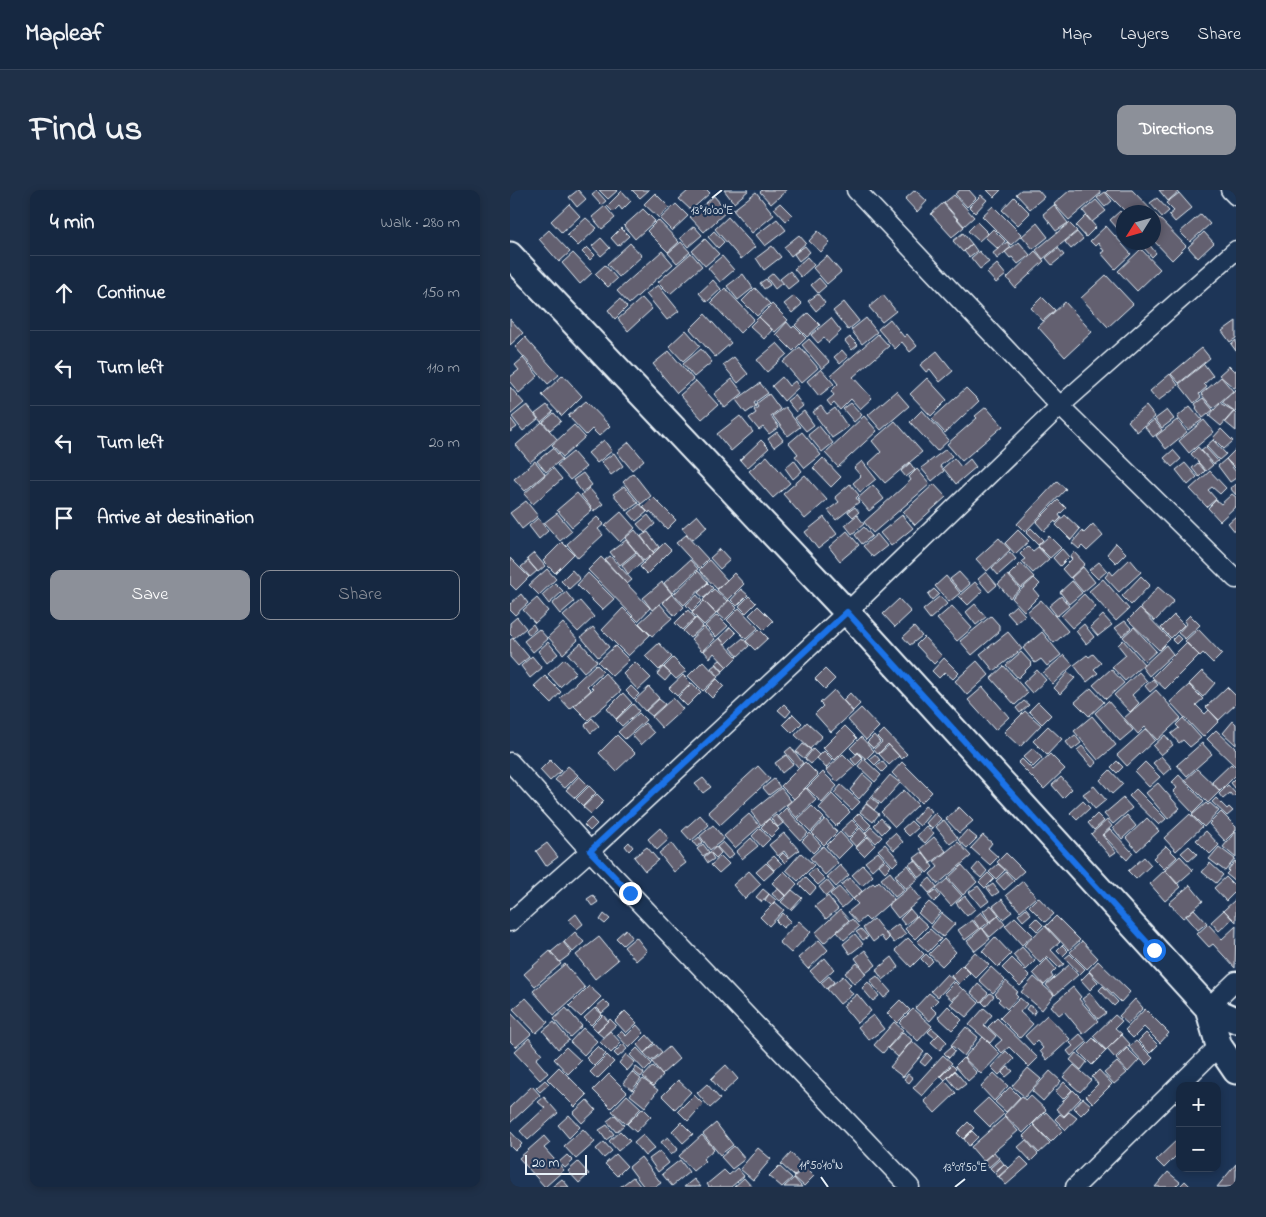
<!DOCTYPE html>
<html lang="en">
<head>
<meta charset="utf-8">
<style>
	body { margin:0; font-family:"Indie Flower",sans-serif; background:#1f3048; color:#f1f3f6 }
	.controls { position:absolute; right:15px; bottom:15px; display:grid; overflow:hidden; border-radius:10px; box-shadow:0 2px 8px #0003 }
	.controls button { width:45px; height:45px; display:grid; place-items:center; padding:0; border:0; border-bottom:1px solid #35445a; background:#162841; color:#f1f3f6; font:25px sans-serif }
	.compass { position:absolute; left:606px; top:15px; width:45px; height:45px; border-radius:50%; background:#162841; box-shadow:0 2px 8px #0003; rotate:233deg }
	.scale { position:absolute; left:15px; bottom:12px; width:62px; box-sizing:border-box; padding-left:5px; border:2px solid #e8f1f8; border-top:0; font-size:14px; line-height:18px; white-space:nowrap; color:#e8f1f8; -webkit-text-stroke:4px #1d3557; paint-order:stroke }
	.stop { position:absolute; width:15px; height:15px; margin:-11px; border:4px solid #1a73e8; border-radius:50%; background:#fff }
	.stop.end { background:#1a73e8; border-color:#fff; box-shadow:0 1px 5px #0008 }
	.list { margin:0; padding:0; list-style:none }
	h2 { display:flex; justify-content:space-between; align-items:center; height:65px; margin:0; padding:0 20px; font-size:21px }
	h2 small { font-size:16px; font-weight:400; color:#9ea6b1 }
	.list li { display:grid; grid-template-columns:32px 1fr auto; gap:15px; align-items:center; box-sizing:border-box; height:75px; padding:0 20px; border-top:1px solid #35445a }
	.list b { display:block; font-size:19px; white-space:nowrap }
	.list em { font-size:16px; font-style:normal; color:#9ea6b1 }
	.actions { display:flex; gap:10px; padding:15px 20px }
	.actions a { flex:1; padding:11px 0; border:1px solid #8c9099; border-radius:10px; text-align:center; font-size:18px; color:#8c9099 }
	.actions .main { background:#8c9099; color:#fff }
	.icon { flex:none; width:28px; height:28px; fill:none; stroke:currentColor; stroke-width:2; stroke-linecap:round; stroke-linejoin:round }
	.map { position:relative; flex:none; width:726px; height:997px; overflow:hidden; border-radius:10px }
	header { display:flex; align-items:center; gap:30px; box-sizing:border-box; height:70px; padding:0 25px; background:#162841; border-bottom:1px solid #35445a }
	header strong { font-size:24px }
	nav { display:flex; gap:28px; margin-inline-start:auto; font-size:18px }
	.intro { display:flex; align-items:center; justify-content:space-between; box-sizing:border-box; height:120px; padding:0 30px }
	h1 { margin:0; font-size:35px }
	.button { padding:12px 22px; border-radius:10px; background:#8c9099; color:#fff; font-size:18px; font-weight:700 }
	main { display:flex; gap:30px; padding:0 30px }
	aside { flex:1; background:#162841; border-radius:10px; box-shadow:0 2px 8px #0003 }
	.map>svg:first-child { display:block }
</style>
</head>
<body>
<header>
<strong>Mapleaf</strong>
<nav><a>Map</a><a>Layers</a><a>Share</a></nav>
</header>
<div class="intro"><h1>Find us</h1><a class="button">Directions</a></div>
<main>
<aside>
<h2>4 min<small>Walk · 280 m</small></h2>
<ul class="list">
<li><svg class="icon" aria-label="ahead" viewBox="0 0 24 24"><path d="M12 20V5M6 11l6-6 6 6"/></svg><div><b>Continue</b></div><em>150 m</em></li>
<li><svg class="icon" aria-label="left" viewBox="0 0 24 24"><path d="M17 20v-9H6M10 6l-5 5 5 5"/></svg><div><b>Turn left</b></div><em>110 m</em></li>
<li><svg class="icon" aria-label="left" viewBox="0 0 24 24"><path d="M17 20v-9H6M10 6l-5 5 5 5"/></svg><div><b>Turn left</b></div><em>20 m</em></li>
<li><svg class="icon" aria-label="arrive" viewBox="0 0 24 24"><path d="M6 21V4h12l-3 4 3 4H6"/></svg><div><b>Arrive at destination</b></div></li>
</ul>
<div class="actions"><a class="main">Save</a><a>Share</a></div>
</aside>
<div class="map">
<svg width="726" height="997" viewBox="0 0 726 997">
	<rect width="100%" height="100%" fill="#1d3557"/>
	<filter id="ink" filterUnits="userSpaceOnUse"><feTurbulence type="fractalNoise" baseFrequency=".02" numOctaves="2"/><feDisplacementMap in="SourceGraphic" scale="10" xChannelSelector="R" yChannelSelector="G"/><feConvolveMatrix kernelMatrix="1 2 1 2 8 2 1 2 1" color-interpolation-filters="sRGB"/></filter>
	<g filter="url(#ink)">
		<path fill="#646070" stroke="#e8f1f8" d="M 68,0 L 76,9 L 67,17 L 59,7 Z
			M 89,0 L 108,0 L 98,9 Z
			M 122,0 L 139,0 L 130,8 Z
			M 179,0 L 197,0 L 200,3 L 181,20 L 169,9 Z
			M 214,0 L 239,0 L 224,13 Z
			M 252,0 L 277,0 L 261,14 L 250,2 Z
			M 405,0 L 417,11 L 407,22 L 395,9 Z
			M 450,0 L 459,0 L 466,8 L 457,17 L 445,4 Z
			M 477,0 L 491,0 L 484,7 Z
			M 511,0 L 528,0 L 534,7 L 520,19 L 506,4 Z
			M 560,0 L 589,0 L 591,3 L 559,30 L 544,14 Z
			M 598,0 L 622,0 L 676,56 L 662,70 L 644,51 L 644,22 L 616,22 L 596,2 Z
			M 649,0 L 668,0 L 669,1 L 658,11 Z
			M 87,1 L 96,11 L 91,15 L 82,5 Z
			M 112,1 L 121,11 L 112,20 L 109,16 L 103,22 L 97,16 Z
			M 246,2 L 264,25 L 242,43 L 223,20 Z
			M 595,2 L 602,11 L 595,17 L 587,8 Z
			M 145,3 L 159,17 L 149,28 L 134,14 Z
			M 669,3 L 682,18 L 665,32 L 659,25 L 664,21 L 656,13 Z
			M 444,5 L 464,27 L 454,36 L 434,13 Z
			M 471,5 L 477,10 L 465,23 L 459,17 Z
			M 204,6 L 217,21 L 194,42 L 180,27 Z
			M 504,7 L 520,23 L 508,35 L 492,20 Z
			M 647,8 L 659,21 L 652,27 L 640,13 Z
			M 586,10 L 596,21 L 582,32 L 573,21 Z
			M 270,13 L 282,25 L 276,31 L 264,18 Z
			M 433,13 L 454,37 L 442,47 L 421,24 Z
			M 59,14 L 70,26 L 52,43 L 41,31 Z
			M 166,14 L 178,26 L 162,41 L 150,29 Z
			M 544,15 L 558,33 L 546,41 L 533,24 Z
			M 95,16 L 105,28 L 92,39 L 82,27 Z
			M 483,16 L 512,45 L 501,55 L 472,26 Z
			M 133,19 L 145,31 L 125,49 L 114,36 Z
			M 610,21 L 614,25 L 614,46 L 600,30 Z
			M 691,24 L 700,34 L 680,52 L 670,42 Z
			M 576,26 L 586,37 L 576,47 L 566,36 Z
			M 218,27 L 245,57 L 231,69 L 205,39 Z
			M 76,28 L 87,38 L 68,56 L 57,45 Z
			M 267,29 L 276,40 L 255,56 L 246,45 Z
			M 148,30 L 169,52 L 158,62 L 137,41 Z
			M 467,32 L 478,43 L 469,51 L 458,41 Z
			M 527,33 L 538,47 L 523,59 L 512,46 Z
			M 559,33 L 567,41 L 533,69 L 526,60 Z
			M 184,36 L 192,45 L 178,57 L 170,48 Z
			M 596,36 L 621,64 L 605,79 L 591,63 L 594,61 L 588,53 L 585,56 L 580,51 Z
			M 111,38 L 119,46 L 108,56 L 101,48 Z
			M 483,39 L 495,51 L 488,59 L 475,47 Z
			M 39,40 L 60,62 L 49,72 L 29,49 Z
			M 204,41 L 214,52 L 208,58 L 198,47 Z
			M 308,41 L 320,52 L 311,62 L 299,51 Z
			M 567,42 L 573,49 L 561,59 L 555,52 Z
			M 694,42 L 704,53 L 688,68 L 678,57 Z
			M 453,43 L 462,54 L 453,62 L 443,51 Z
			M 289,45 L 296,53 L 281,66 L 274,57 Z
			M 91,48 L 100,58 L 91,66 L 82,56 Z
			M 195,49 L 209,64 L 195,76 L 182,61 Z
			M 171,52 L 180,62 L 167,73 L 158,63 Z
			M 497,52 L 501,57 L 487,69 L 483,63 Z
			M 509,52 L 520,65 L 508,74 L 502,67 L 500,68 L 495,62 Z
			M 120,53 L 132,66 L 109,87 L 97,74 Z
			M 638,53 L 646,63 L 642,67 L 633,57 Z
			M 462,54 L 467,61 L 459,67 L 454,61 Z
			M 262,56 L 271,67 L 254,80 L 246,68 Z
			M 295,56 L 300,62 L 289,71 L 284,64 Z
			M 77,57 L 85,65 L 80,70 L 72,62 Z
			M 548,58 L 554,65 L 542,75 L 536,68 Z
			M 631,59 L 650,79 L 627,101 L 608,81 Z
			M 152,61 L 163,74 L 119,114 L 107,101 Z
			M 469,61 L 479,72 L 470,79 L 461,68 Z
			M 525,61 L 534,71 L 505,98 L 497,88 Z
			M 63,63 L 82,83 L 70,94 L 52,73 Z
			M 181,63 L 192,76 L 160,104 L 148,92 Z
			M 212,66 L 224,80 L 210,92 L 198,78 Z
			M 317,66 L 331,82 L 317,94 L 303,78 Z
			M 297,67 L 304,75 L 291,87 L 284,79 Z
			M 487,74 L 496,85 L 486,93 L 477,83 Z
			M 95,75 L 107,89 L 98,97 L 85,84 Z
			M 280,81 L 288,91 L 278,99 L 270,89 Z
			M 263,83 L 272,93 L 265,99 L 257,88 Z
			M 233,84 L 243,98 L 228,110 L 217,96 Z
			M 596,85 L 623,114 L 598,137 L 571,108 Z
			M 309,88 L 316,96 L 308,103 L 301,95 Z
			M 256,89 L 260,95 L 254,99 L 250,93 Z
			M 203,90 L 211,99 L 197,112 L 189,103 Z
			M 148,95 L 169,121 L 157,130 L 136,104 Z
			M 215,98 L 244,129 L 230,143 L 201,112 Z
			M 245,98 L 260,114 L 247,126 L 232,111 Z
			M 308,104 L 315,113 L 306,121 L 298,111 Z
			M 373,105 L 386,121 L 372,132 L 359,117 Z
			M 284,106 L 292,114 L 282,123 L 274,114 Z
			M 532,107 L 545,120 L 533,131 L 521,118 Z
			M 132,108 L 142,119 L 118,141 L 108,129 Z
			M 110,109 L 117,117 L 105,129 L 98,120 Z
			M 334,112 L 349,131 L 338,140 L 323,121 Z
			M 555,112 L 582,142 L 555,167 L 528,137 Z
			M 262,114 L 278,130 L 265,142 L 249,127 Z
			M 298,123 L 310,135 L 297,147 L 285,135 Z
			M 195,124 L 221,153 L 205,167 L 180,139 Z
			M 249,127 L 262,140 L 254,149 L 240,136 Z
			M 321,128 L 331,141 L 318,153 L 314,148 L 308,153 L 301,145 Z
			M 356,128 L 367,142 L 352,154 L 341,140 Z
			M 0,129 L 13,143 L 0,155 Z
			M 380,129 L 394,147 L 397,144 L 407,156 L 400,162 L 392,152 L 385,159 L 368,139 Z
			M 726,131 L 726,148 L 720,152 L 712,141 Z
			M 277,132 L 282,138 L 284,136 L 296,148 L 283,161 L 266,144 Z
			M 176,140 L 190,156 L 173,171 L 159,156 Z
			M 368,144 L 379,156 L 343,187 L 362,208 L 350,219 L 341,209 L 330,220 L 324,213 L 321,216 L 317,211 L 324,205 L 321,201 L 328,194 L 321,185 Z
			M 15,147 L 49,185 L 38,194 L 5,157 Z
			M 340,147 L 348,155 L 342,160 L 335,151 Z
			M 299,149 L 320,172 L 312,179 L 292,155 Z
			M 726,150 L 726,161 L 721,154 Z
			M 267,153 L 277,164 L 257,182 L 247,170 Z
			M 290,157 L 308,178 L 291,193 L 273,172 Z
			M 692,158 L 700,168 L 669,193 L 661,184 Z
			M 191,159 L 202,172 L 184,187 L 173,174 Z
			M 332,160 L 338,167 L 330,174 L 324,167 Z
			M 159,161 L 183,189 L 167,203 L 143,174 Z
			M 427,161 L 443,181 L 430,192 L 420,179 L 416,182 L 410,175 Z
			M 224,167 L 238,184 L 228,193 L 213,175 Z
			M 13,168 L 28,186 L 9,203 L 0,192 L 0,187 L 9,180 L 5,175 Z
			M 694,174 L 703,186 L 694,194 L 697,197 L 689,204 L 691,207 L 684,213 L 669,194 Z
			M 719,176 L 724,181 L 726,180 L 726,197 L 724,198 L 709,185 Z
			M 311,179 L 324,194 L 309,206 L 297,191 Z
			M 660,184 L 668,195 L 648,211 L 640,201 Z
			M 53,185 L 72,206 L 52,226 L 32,205 Z
			M 272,187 L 279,196 L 285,191 L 289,197 L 274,211 L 262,196 Z
			M 711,187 L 723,201 L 703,218 L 691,204 Z
			M 417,188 L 437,210 L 421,226 L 400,204 Z
			M 222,189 L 233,203 L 215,218 L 204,204 Z
			M 186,191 L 208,215 L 192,229 L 170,205 Z
			M 250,193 L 258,203 L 244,213 L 246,216 L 236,223 L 226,210 Z
			M 0,197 L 14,213 L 0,225 Z
			M 456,198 L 469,211 L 435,243 L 422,229 Z
			M 726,199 L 726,222 L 712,212 Z
			M 386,201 L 399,216 L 371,240 L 358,225 Z
			M 259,204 L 270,219 L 261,226 L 269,237 L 259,244 L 253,237 L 249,240 L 239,228 L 246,223 L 244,220 L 248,217 L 246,214 Z
			M 285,205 L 293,216 L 286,222 L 277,211 Z
			M 693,208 L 703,220 L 693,228 L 686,218 L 687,217 L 685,214 Z
			M 76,211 L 100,236 L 89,246 L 82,239 L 76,245 L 58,226 Z
			M 341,213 L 352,225 L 344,232 L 333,219 Z
			M 710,213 L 724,221 L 711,236 L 699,226 Z
			M 17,215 L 28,229 L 13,241 L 2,227 Z
			M 37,215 L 43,222 L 31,232 L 25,224 Z
			M 311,216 L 317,224 L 325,218 L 338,237 L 322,248 L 303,222 Z
			M 636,216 L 645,227 L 627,242 L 618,231 Z
			M 680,216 L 692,230 L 678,240 L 667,227 Z
			M 275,217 L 290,237 L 278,246 L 263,226 Z
			M 476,217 L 493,236 L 452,271 L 437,254 L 467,228 L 465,226 Z
			M 412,220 L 439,250 L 427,261 L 400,232 Z
			M 657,220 L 664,229 L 652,238 L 645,229 Z
			M 294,221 L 304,235 L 296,241 L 285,228 Z
			M 724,222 L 726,224 L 726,241 L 715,232 Z
			M 44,223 L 51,231 L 40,240 L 33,232 Z
			M 230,226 L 243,242 L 221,261 L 207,244 Z
			M 354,226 L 367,241 L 328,277 L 315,263 Z
			M 1,229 L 7,237 L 0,242 L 0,230 Z
			M 644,230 L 652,240 L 643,247 L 635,237 Z
			M 667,230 L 677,242 L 656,259 L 646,246 Z
			M 694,230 L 704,242 L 679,263 L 669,251 Z
			M 385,231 L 412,262 L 375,293 L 358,274 L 371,262 L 362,251 Z
			M 32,232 L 47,249 L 20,272 L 6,255 Z
			M 64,235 L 75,247 L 53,267 L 42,255 Z
			M 309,236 L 323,253 L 312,262 L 298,245 Z
			M 711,239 L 723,251 L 714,259 L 703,248 Z
			M 267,242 L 273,250 L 264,257 L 258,249 Z
			M 292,242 L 311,265 L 295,278 L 285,266 L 288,264 L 279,253 Z
			M 94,250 L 102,261 L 87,273 L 78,263 Z
			M 251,250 L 259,258 L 237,278 L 230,270 Z
			M 703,250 L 716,264 L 709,270 L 696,256 Z
			M 119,252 L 134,270 L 122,280 L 107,262 Z
			M 688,257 L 703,275 L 696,281 L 681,264 Z
			M 695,257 L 708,271 L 704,274 L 691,260 Z
			M 43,258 L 52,269 L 36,282 L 27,271 Z
			M 436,259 L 442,266 L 430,276 L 434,281 L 422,291 L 411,278 Z
			M 726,259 L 726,279 L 716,269 Z
			M 663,260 L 671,269 L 662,277 L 654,268 Z
			M 63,262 L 76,277 L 60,290 L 47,275 Z
			M 104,263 L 113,276 L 101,285 L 91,272 Z
			M 257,266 L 280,293 L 263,308 L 239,281 Z
			M 313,268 L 331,287 L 321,297 L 303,278 Z
			M 444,268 L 451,277 L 460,269 L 466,277 L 446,294 L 433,278 Z
			M 716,269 L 726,282 L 726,288 L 720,292 L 708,276 Z
			M 284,270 L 292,281 L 283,289 L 275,278 Z
			M 25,271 L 35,284 L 15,301 L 4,289 Z
			M 352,271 L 366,289 L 350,302 L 343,293 L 351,286 L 344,278 Z
			M 400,273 L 405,280 L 396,287 L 391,281 Z
			M 675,273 L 687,287 L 678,295 L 666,280 Z
			M 688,273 L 695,281 L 689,287 L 682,278 Z
			M 43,278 L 52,289 L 23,314 L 14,304 Z
			M 407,279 L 420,294 L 363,343 L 354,332 L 401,290 L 399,287 Z
			M 700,281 L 716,298 L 710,304 L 702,297 L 698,300 L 706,309 L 697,317 L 680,299 Z
			M 73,283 L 82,295 L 72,302 L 63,290 Z
			M 123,283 L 141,306 L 131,314 L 113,292 Z
			M 295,285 L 317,310 L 295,329 L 273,304 Z
			M 547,291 L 556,299 L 515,342 L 507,334 Z
			M 340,294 L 349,305 L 346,308 L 349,312 L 326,330 L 318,320 L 329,312 L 325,307 Z
			M 424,294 L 436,307 L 405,335 L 393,322 Z
			M 726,294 L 726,305 L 720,298 Z
			M 363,295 L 374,309 L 359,321 L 348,308 Z
			M 114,296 L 128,313 L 117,321 L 103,304 Z
			M 79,298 L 93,314 L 84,321 L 71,305 Z
			M 67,303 L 82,320 L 62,337 L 47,320 Z
			M 722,304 L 726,307 L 726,316 L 710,331 L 698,318 L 706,310 L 711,314 Z
			M 143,307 L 166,330 L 157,339 L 140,321 L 139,323 L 133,317 Z
			M 548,310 L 556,318 L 549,325 L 551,328 L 546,333 L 545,331 L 534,341 L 526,332 Z
			M 16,311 L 28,326 L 12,339 L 0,323 Z
			M 130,314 L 137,322 L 126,331 L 119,323 Z
			M 345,317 L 349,322 L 343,327 L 338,322 Z
			M 111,322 L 125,338 L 110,352 L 95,336 Z
			M 47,323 L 62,341 L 50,351 L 34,333 Z
			M 138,325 L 145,334 L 135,343 L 127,334 Z
			M 187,325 L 197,337 L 182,350 L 172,338 Z
			M 347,325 L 354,334 L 342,344 L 335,335 Z
			M 392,325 L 403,338 L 381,356 L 370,343 Z
			M 555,325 L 570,339 L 561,350 L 546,335 Z
			M 726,326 L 726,343 L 718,333 Z
			M 87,327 L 94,334 L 88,339 L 93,345 L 68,368 L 57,354 Z
			M 314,327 L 327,344 L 308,359 L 295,342 Z
			M 28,328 L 38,341 L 29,349 L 19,336 Z
			M 583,334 L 593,346 L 577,361 L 572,356 L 569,359 L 562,353 L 572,341 L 574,343 Z
			M 354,337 L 362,346 L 352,354 L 345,345 Z
			M 521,338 L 533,350 L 528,355 L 516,343 Z
			M 125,340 L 144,363 L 134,371 L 115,348 Z
			M 508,340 L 519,351 L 505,364 L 495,353 Z
			M 337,341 L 349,355 L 330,371 L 319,357 Z
			M 138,342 L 149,357 L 143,362 L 131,346 Z
			M 367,344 L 377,356 L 363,367 L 353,356 Z
			M 176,345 L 198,369 L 189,378 L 166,353 Z
			M 539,346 L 551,358 L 540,368 L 528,356 Z
			M 489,348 L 500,360 L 477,381 L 466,369 Z
			M 116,350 L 126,362 L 110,375 L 100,362 Z
			M 52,352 L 64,364 L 45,383 L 33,371 Z
			M 154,353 L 161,360 L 137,384 L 130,377 Z
			M 606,353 L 616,363 L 606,373 L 597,364 Z
			M 518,356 L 523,361 L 528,357 L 539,369 L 523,383 L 512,371 L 515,369 L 510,364 Z
			M 210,359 L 220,370 L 210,379 L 200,368 Z
			M 552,359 L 559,367 L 550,376 L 543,368 Z
			M 500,362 L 506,369 L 488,385 L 482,378 Z
			M 564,362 L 575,374 L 560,388 L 552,379 L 562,369 L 560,367 Z
			M 24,363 L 35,376 L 28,382 L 17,369 Z
			M 127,363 L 133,372 L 118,384 L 112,375 Z
			M 100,366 L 122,390 L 117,394 L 95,370 Z
			M 91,367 L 140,418 L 128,431 L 78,380 Z
			M 0,368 L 19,387 L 6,400 L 0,394 Z
			M 620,369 L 631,382 L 609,402 L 595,387 L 600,381 L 603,385 Z
			M 180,370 L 188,379 L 162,403 L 154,393 Z
			M 199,370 L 217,390 L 207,399 L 189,380 Z
			M 18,371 L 27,381 L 20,387 L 11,377 Z
			M 589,372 L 597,381 L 588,389 L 579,380 Z
			M 511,373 L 524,387 L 511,398 L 499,385 Z
			M 573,377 L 585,392 L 573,402 L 561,388 Z
			M 37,379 L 46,389 L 29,405 L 19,395 Z
			M 62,380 L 70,389 L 59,399 L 51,391 Z
			M 188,381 L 198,392 L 174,415 L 164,404 Z
			M 449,382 L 460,394 L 451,402 L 440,389 Z
			M 476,382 L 487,395 L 479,402 L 468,389 Z
			M 78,383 L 104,409 L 92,420 L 67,395 Z
			M 224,383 L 234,394 L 218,410 L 207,400 Z
			M 498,385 L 510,399 L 500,408 L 488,394 Z
			M 436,386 L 450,403 L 439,412 L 425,396 Z
			M 631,386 L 640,395 L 621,415 L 612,406 Z
			M 524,388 L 530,394 L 524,400 L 529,406 L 514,421 L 502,408 Z
			M 593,389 L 619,419 L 606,431 L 579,401 Z
			M 562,391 L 572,403 L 559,414 L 550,402 Z
			M 152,392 L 162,404 L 142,420 L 133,408 Z
			M 465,392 L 473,401 L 458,415 L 449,406 Z
			M 45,393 L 53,401 L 39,414 L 32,405 Z
			M 198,393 L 203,398 L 194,408 L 188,403 Z
			M 648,397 L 664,411 L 645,431 L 630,418 Z
			M 204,399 L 217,411 L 206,423 L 193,410 Z
			M 231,399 L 238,405 L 227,416 L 221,410 Z
			M 424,399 L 429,404 L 422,410 L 418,404 Z
			M 56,402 L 64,412 L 50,424 L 42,414 Z
			M 11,404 L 18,413 L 5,425 L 0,420 L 0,414 Z
			M 162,404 L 174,417 L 165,426 L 153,413 Z
			M 574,404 L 586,417 L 562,438 L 551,426 Z
			M 187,405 L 192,411 L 182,421 L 176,415 Z
			M 239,406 L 246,413 L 236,423 L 229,416 Z
			M 430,406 L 437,414 L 420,429 L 413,420 Z
			M 551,406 L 559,416 L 547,426 L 539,416 Z
			M 27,408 L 38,421 L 25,433 L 13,420 Z
			M 389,409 L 401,422 L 385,437 L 373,424 Z
			M 219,410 L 227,418 L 215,430 L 207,423 Z
			M 531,410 L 558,441 L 544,453 L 517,422 Z
			M 70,411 L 84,427 L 68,442 L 53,426 Z
			M 194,411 L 206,424 L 194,435 L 182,423 Z
			M 150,414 L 162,428 L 142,446 L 129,433 Z
			M 465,414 L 476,427 L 466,435 L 456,422 Z
			M 506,415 L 515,425 L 506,433 L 497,423 Z
			M 248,416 L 263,431 L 254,440 L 239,425 Z
			M 442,416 L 462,438 L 447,451 L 427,429 Z
			M 113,418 L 140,445 L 118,466 L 92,440 Z
			M 229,418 L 248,438 L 236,449 L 217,430 Z
			M 630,418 L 660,449 L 649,460 L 618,430 Z
			M 178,420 L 185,428 L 172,440 L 165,433 Z
			M 207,425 L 218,436 L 206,447 L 195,436 Z
			M 593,425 L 602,435 L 588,446 L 580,437 Z
			M 664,425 L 674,435 L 661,448 L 651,438 Z
			M 680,425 L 690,435 L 675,449 L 668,443 L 676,434 L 674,431 Z
			M 481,426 L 489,435 L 489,442 L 462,465 L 450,451 Z
			M 7,427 L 16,438 L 4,448 L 0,444 L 0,433 Z
			M 186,428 L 193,436 L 180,448 L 173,441 Z
			M 615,431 L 621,438 L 612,446 L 605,438 Z
			M 53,433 L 68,450 L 53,464 L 38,447 Z
			M 23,434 L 26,439 L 19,445 L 16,440 Z
			M 574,434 L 584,447 L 576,454 L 566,441 Z
			M 83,437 L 99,457 L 88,467 L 71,447 Z
			M 194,437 L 205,449 L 192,461 L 181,449 Z
			M 220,437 L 226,443 L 215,454 L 210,448 Z
			M 404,437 L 412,446 L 400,455 L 393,447 Z
			M 624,437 L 646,461 L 635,471 L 613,447 Z
			M 29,439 L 38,449 L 23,462 L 14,451 Z
			M 249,439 L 258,448 L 245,460 L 236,451 Z
			M 688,439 L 712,464 L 703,473 L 693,463 L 690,466 L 675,451 Z
			M 498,442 L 512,459 L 484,481 L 470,464 Z
			M 532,442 L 551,465 L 537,476 L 531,469 L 525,473 L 513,458 Z
			M 667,445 L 671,449 L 666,454 L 662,450 Z
			M 414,447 L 432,466 L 424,474 L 406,455 Z
			M 3,448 L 19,467 L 8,476 L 0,467 L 0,450 Z
			M 209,448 L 227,467 L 217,477 L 204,463 L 200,468 L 194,461 Z
			M 233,448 L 239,456 L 228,466 L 221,458 Z
			M 613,450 L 634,474 L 615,491 L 602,477 L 616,465 L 608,455 Z
			M 38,452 L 48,464 L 37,473 L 28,461 Z
			M 71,453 L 87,471 L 74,482 L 58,464 Z
			M 149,453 L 162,467 L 149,480 L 135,466 Z
			M 676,453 L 689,465 L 655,499 L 642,487 Z
			M 656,455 L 663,464 L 639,486 L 632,477 Z
			M 105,456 L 119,470 L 102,486 L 88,472 Z
			M 511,462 L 522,474 L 508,488 L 496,475 Z
			M 583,464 L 591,473 L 584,479 L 588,483 L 577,492 L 564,475 L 577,465 L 579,467 Z
			M 554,465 L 563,475 L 543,494 L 533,483 Z
			M 22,466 L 32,478 L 20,488 L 11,476 Z
			M 163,468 L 176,481 L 166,489 L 154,477 Z
			M 434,468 L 449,483 L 443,489 L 435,482 L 429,488 L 422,481 Z
			M 54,469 L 66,482 L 50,497 L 38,484 Z
			M 210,470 L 217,477 L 213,481 L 206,473 Z
			M 193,471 L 208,487 L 193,501 L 178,486 Z
			M 467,471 L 479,485 L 457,505 L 445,491 Z
			M 125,472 L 141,488 L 128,500 L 113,484 Z
			M 86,474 L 93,481 L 77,496 L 81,500 L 60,519 L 50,508 Z
			M 206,474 L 213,482 L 208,486 L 201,478 Z
			M 494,476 L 518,503 L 505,515 L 481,488 Z
			M 153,477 L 161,484 L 155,491 L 147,484 Z
			M 315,479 L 325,489 L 315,499 L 305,489 Z
			M 601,479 L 614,493 L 596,509 L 583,495 Z
			M 527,480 L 536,490 L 522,503 L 513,493 Z
			M 692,481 L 705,493 L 693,507 L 679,494 Z
			M 558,482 L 565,488 L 550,504 L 544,498 Z
			M 629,482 L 637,491 L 622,505 L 629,513 L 620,522 L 604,505 Z
			M 95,483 L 111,501 L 78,530 L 64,516 L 83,499 L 81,497 Z
			M 173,485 L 181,493 L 167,506 L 159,498 Z
			M 35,486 L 51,502 L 41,513 L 24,496 Z
			M 207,489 L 214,496 L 202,508 L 195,501 Z
			M 643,489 L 648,495 L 640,502 L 635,496 Z
			M 182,493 L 191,502 L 177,516 L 168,507 Z
			M 679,495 L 693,509 L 686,515 L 695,524 L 699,520 L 709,531 L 693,547 L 660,512 Z
			M 121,496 L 129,504 L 124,509 L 116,501 Z
			M 139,497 L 149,508 L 135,521 L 125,510 Z
			M 473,497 L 499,527 L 485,540 L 458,510 Z
			M 717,497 L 726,506 L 726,514 L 709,530 L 696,517 Z
			M 581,498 L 594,512 L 579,526 L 565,512 Z
			M 324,500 L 343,522 L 321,542 L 305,524 L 313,516 L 310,513 Z
			M 646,500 L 671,528 L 647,550 L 635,537 L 628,544 L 614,528 Z
			M 113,503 L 122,513 L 106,529 L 97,519 Z
			M 340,503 L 350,514 L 343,521 L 333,510 Z
			M 163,508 L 173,519 L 152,538 L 142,527 Z
			M 149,509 L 155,514 L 142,526 L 136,521 Z
			M 514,511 L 519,515 L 510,523 L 506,518 Z
			M 598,511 L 623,540 L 610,551 L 585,523 Z
			M 528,512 L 541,525 L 532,534 L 519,521 Z
			M 123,514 L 129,521 L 112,536 L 106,530 Z
			M 274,514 L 281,521 L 276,527 L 268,520 Z
			M 351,518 L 369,537 L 356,550 L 338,530 Z
			M 515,521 L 531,535 L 510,557 L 494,542 Z
			M 129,523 L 136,530 L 115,549 L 108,542 Z
			M 283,524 L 292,533 L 282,543 L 273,534 Z
			M 582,526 L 606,555 L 588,570 L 564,541 Z
			M 82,528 L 89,536 L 81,543 L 75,535 Z
			M 673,528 L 691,548 L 680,557 L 673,550 L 669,553 L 661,544 L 669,538 L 666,535 Z
			M 723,531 L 726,534 L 726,555 L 713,543 Z
			M 297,532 L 312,546 L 300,559 L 285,545 Z
			M 135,533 L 144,543 L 131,555 L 122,545 Z
			M 335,536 L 347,548 L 325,570 L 313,558 Z
			M 538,536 L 552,549 L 537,565 L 523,551 Z
			M 636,539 L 645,550 L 617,576 L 607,565 Z
			M 374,540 L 397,564 L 392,569 L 378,554 L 368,564 L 364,559 L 372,552 L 367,547 Z
			M 706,540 L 726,559 L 726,577 L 697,549 Z
			M 107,545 L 125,563 L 106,581 L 89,563 Z
			M 364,545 L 370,552 L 363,558 L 357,552 Z
			M 565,545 L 571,553 L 562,560 L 556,552 Z
			M 655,545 L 663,555 L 651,565 L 643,556 Z
			M 351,547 L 364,561 L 356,569 L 348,562 L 346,564 L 340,558 Z
			M 692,553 L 702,564 L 677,586 L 667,575 Z
			M 293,554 L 301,560 L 294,568 L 286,562 Z
			M 379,555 L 389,566 L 379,575 L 369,564 Z
			M 572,556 L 587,573 L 582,577 L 567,560 Z
			M 281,557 L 293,573 L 288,577 L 275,562 Z
			M 523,558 L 532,568 L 523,577 L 513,567 Z
			M 303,559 L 309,565 L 301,574 L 295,569 Z
			M 314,561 L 323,570 L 316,578 L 307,568 Z
			M 348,563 L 353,568 L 346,575 L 341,569 Z
			M 333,564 L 345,576 L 327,592 L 316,580 Z
			M 365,564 L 370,570 L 365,575 L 359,569 Z
			M 540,564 L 555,579 L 534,599 L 508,573 L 512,569 L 523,580 Z
			M 276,565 L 283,574 L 272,583 L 265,573 Z
			M 651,566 L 662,578 L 654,585 L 643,573 Z
			M 354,569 L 371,585 L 365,592 L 348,576 Z
			M 40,570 L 51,581 L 40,591 L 30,580 Z
			M 372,571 L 377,577 L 372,582 L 366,576 Z
			M 607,571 L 613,577 L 607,583 L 601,577 Z
			M 295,572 L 308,585 L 284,609 L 271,596 Z
			M 392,572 L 422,602 L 411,613 L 382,583 Z
			M 635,572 L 650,587 L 639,597 L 625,582 Z
			M 721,574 L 726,579 L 726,585 L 710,601 L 702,592 Z
			M 58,576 L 68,585 L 55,598 L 45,590 Z
			M 248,576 L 260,589 L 210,635 L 198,622 Z
			M 687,579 L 710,601 L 698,613 L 675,590 Z
			M 600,580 L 613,594 L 602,604 L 590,590 Z
			M 313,582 L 327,596 L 312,613 L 297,598 Z
			M 353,584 L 363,593 L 349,609 L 340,600 Z
			M 380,585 L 390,593 L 371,614 L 362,606 Z
			M 669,585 L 694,612 L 683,623 L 663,602 L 667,598 L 662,592 Z
			M 69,586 L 78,595 L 65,608 L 56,600 Z
			M 551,587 L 562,599 L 553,608 L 542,595 Z
			M 193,588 L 201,597 L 193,603 L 185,594 Z
			M 726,588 L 726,599 L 721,593 Z
			M 264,589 L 270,597 L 259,605 L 253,598 Z
			M 648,593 L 670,618 L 658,629 L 636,603 Z
			M 331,595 L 350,612 L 342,620 L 324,603 Z
			M 718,595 L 726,604 L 723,607 L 720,603 L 713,609 L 709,604 Z
			M 79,596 L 86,603 L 73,616 L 66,609 Z
			M 584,596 L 596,610 L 585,619 L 573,604 Z
			M 271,598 L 281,611 L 251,635 L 241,622 Z
			M 296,598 L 306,610 L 287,628 L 276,616 Z
			M 626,599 L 656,629 L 649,635 L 619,606 Z
			M 394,600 L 408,615 L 385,637 L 371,622 Z
			M 87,604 L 94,611 L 81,624 L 73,617 Z
			M 322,604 L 340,622 L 326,636 L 309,618 Z
			M 361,607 L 369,614 L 364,620 L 356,613 Z
			M 613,608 L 622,618 L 603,634 L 594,624 Z
			M 706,608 L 717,619 L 719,617 L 723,621 L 717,626 L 702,612 Z
			M 573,611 L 580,618 L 567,630 L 560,623 Z
			M 696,613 L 698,615 L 700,613 L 709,621 L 694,637 L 682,625 Z
			M 356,614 L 369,624 L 363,632 L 350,622 Z
			M 302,616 L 314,628 L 301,642 L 288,629 Z
			M 415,616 L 422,621 L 410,636 L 403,630 Z
			M 449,617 L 463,631 L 449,643 L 436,629 Z
			M 276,618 L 298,643 L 290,650 L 268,626 Z
			M 711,622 L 726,637 L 726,640 L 715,651 L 699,634 Z
			M 349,623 L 361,635 L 355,641 L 343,629 Z
			M 425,623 L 431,629 L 422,639 L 416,633 Z
			M 239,624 L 250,636 L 225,658 L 214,646 Z
			M 587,624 L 594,631 L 584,640 L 578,633 Z
			M 680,624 L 692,637 L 666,661 L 654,648 Z
			M 190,625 L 199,635 L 181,651 L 172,641 Z
			M 266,625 L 273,633 L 268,637 L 261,629 Z
			M 617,625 L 626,636 L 612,649 L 603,638 Z
			M 81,628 L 87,634 L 80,641 L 74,635 Z
			M 371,628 L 379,637 L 372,644 L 364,635 Z
			M 637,628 L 649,641 L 627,661 L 616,648 Z
			M 259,629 L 269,639 L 261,647 L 251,637 Z
			M 315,629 L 327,642 L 314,655 L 302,643 Z
			M 342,630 L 349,637 L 338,648 L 331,640 Z
			M 434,630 L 448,648 L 440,654 L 426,637 Z
			M 597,630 L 602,636 L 592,645 L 606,662 L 600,666 L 581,644 Z
			M 401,631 L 408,638 L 399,646 L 392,639 Z
			M 203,635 L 214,649 L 200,660 L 190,646 Z
			M 416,636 L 424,643 L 415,653 L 407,646 Z
			M 361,637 L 372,647 L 366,653 L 355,643 Z
			M 150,638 L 159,649 L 147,660 L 138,649 Z
			M 250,638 L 260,649 L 252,657 L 242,646 Z
			M 350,638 L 357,646 L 346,657 L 339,649 Z
			M 600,639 L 623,663 L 617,670 L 593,645 Z
			M 457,640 L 467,648 L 457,658 L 448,650 Z
			M 696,641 L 709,655 L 700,664 L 686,650 Z
			M 330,642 L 342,655 L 328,669 L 316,656 Z
			M 725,642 L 726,642 L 726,668 L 713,657 Z
			M 274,643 L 289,660 L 279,668 L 274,661 L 268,666 L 259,655 Z
			M 300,643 L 311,655 L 303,663 L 292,651 Z
			M 385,643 L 393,652 L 384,660 L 376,651 Z
			M 473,645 L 482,653 L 478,658 L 488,667 L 480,675 L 461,658 Z
			M 189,647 L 193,652 L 187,657 L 183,652 Z
			M 358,647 L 365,655 L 354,666 L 346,658 Z
			M 424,647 L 436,661 L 421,673 L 410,659 Z
			M 241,648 L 248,656 L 232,669 L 226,662 Z
			M 119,652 L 123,657 L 119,661 L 115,656 Z
			M 213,652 L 224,664 L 218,669 L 207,657 Z
			M 448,652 L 461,666 L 428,694 L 420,684 L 428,677 L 424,672 Z
			M 37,653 L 48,667 L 36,676 L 26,661 Z
			M 161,653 L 176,673 L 164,682 L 149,663 Z
			M 193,654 L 199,662 L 193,666 L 187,659 Z
			M 375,654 L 389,670 L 383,676 L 368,660 Z
			M 313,656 L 328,673 L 315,685 L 300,668 Z
			M 656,656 L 667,667 L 654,679 L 643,668 Z
			M 679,656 L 687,664 L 679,671 L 671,663 Z
			M 137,657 L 148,670 L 135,681 L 124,667 Z
			M 206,657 L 211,663 L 206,668 L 200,662 Z
			M 709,657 L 725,669 L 715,681 L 699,669 Z
			M 200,662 L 204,669 L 198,673 L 194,667 Z
			M 368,662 L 374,669 L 362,680 L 355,672 Z
			M 412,662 L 423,677 L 417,683 L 404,668 Z
			M 273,663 L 279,669 L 275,673 L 269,667 Z
			M 291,663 L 304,675 L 288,691 L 276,680 Z
			M 496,663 L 514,681 L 505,689 L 487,672 Z
			M 211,666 L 219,674 L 209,683 L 201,675 Z
			M 264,666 L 272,674 L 264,680 L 257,672 Z
			M 670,666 L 683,680 L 667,694 L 655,680 Z
			M 634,667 L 641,675 L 626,689 L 618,681 Z
			M 375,670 L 381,676 L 375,682 L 369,675 Z
			M 405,670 L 415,683 L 409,688 L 399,674 Z
			M 725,671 L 726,672 L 726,692 L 716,684 L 719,681 L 718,680 Z
			M 469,672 L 477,681 L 471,688 L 462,680 Z
			M 256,673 L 264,681 L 254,690 L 246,682 Z
			M 700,673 L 713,685 L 706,693 L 692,682 Z
			M 488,674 L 495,680 L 486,689 L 479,682 Z
			M 330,675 L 339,685 L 326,697 L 317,687 Z
			M 353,675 L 363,686 L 352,696 L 342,685 Z
			M 398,675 L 408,689 L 395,699 L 385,685 Z
			M 452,675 L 467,692 L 453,705 L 438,688 Z
			M 304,678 L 315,689 L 308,695 L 298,685 Z
			M 655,680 L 671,697 L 655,711 L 640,694 Z
			M 239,681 L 251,694 L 235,709 L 223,695 Z
			M 274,681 L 287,694 L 276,706 L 262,693 Z
			M 380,682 L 394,700 L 385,707 L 371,689 Z
			M 496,682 L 504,691 L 494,700 L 486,691 Z
			M 478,683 L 484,689 L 475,698 L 469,692 Z
			M 295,687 L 306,698 L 300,705 L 289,694 Z
			M 716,687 L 726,697 L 726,701 L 716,711 L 704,698 Z
			M 340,688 L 352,701 L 343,709 L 331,695 Z
			M 420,688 L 427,697 L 419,703 L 412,695 Z
			M 437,689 L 452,706 L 441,716 L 426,699 Z
			M 317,690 L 324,699 L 316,706 L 309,697 Z
			M 369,691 L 384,709 L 359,731 L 355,727 L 348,733 L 338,722 L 348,714 L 343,709 L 363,693 L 365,695 Z
			M 513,691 L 526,707 L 510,721 L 496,705 Z
			M 483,694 L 489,702 L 483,706 L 477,698 Z
			M 680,695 L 693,711 L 673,728 L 659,713 Z
			M 401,696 L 411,709 L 388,728 L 378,715 Z
			M 468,696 L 479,711 L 471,717 L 459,702 Z
			M 329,697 L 341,710 L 332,718 L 320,704 Z
			M 267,698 L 275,706 L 270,711 L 262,704 Z
			M 253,699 L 259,704 L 252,712 L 246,707 Z
			M 282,700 L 292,708 L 281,720 L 271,712 Z
			M 425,700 L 430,706 L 424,712 L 418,705 Z
			M 259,704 L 266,710 L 261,715 L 255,710 Z
			M 83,705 L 88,712 L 82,716 L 77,709 Z
			M 318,706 L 328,719 L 316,729 L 305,716 Z
			M 455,706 L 465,719 L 457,726 L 446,713 Z
			M 528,707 L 544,724 L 535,732 L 519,716 Z
			M 492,709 L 502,722 L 493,729 L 483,716 Z
			M 725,710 L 726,711 L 726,732 L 714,720 Z
			M 265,712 L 274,720 L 259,736 L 250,727 Z
			M 419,712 L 431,722 L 420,734 L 408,723 Z
			M 481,715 L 489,725 L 480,732 L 473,721 Z
			M 516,718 L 521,724 L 513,731 L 508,725 Z
			M 400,719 L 406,726 L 395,735 L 390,729 Z
			M 684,719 L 697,733 L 688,740 L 676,726 Z
			M 330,720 L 339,730 L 314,753 L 305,743 Z
			M 714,720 L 722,729 L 709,741 L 701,732 Z
			M 471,722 L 479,732 L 470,739 L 463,729 Z
			M 273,723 L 281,731 L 273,738 L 266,731 Z
			M 432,723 L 445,734 L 433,747 L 421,737 Z
			M 66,724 L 73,734 L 67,739 L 59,730 Z
			M 94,724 L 100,729 L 95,734 L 90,730 Z
			M 407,726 L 418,736 L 405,749 L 395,739 Z
			M 488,726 L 495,734 L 480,747 L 473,739 Z
			M 546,726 L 570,750 L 559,760 L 536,736 Z
			M 505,727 L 523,745 L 512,755 L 495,736 Z
			M 526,728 L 533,735 L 527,741 L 520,734 Z
			M 342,729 L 349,737 L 334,750 L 327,742 Z
			M 364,729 L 379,748 L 375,752 L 371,746 L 363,752 L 353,738 Z
			M 462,730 L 469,739 L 455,750 L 448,740 Z
			M 289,731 L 301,742 L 281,763 L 269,752 Z
			M 388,734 L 396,744 L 384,753 L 376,743 Z
			M 698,734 L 712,749 L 726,736 L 725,778 L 703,754 L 699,757 L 687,744 Z
			M 535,736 L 550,752 L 541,760 L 554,774 L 549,778 L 537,766 L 530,773 L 514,755 Z
			M 472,738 L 480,749 L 465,761 L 457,751 Z
			M 116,739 L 122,747 L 113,755 L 106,748 Z
			M 351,739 L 358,747 L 353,750 L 346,742 Z
			M 420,739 L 431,749 L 418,762 L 407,752 Z
			M 65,742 L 74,752 L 63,762 L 54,752 Z
			M 345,744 L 353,754 L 340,764 L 333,754 Z
			M 89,747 L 108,770 L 85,789 L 66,765 Z
			M 126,747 L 137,761 L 126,771 L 114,757 Z
			M 485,747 L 501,764 L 488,777 L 472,761 Z
			M 398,748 L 414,764 L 401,777 L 385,760 Z
			M 434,749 L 446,762 L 432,776 L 419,764 Z
			M 309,750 L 318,760 L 298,779 L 288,768 Z
			M 572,751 L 588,768 L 577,779 L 560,762 Z
			M 53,752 L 62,763 L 50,772 L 41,762 Z
			M 552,755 L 558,761 L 553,766 L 547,760 Z
			M 512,757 L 525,771 L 516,780 L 503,765 Z
			M 355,760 L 366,775 L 356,783 L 345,768 Z
			M 40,761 L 51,774 L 25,796 L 14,784 Z
			M 465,762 L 479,775 L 466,788 L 453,775 Z
			M 416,764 L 423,771 L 418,776 L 411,769 Z
			M 560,764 L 575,779 L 570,784 L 555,768 Z
			M 382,767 L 389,777 L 373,790 L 366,780 Z
			M 315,768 L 324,779 L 310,792 L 300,781 Z
			M 502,768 L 520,786 L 510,796 L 492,778 Z
			M 537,769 L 546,779 L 541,784 L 543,787 L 534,795 L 523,783 Z
			M 588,771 L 620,802 L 611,812 L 579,781 Z
			M 347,773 L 356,784 L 344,794 L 335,783 Z
			M 55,774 L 75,798 L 44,825 L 23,801 Z
			M 452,775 L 460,783 L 449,794 L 441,786 Z
			M 559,775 L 568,785 L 545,805 L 536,795 Z
			M 481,777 L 495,790 L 483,803 L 469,790 Z
			M 579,782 L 588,792 L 580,800 L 571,790 Z
			M 437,784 L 444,790 L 428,807 L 421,801 Z
			M 319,786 L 324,792 L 316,799 L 311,793 Z
			M 333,786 L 341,795 L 338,798 L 343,804 L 330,814 L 317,799 Z
			M 367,786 L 381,802 L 374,808 L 360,791 Z
			M 524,787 L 544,805 L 532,820 L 511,802 Z
			M 496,791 L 508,802 L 505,804 L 508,807 L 497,819 L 488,811 L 490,809 L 485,804 Z
			M 358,792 L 369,806 L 363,811 L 352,798 Z
			M 445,792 L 453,800 L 442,810 L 434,803 Z
			M 468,794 L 478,803 L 471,812 L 461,803 Z
			M 79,796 L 91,807 L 71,827 L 59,816 Z
			M 593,796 L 608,812 L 604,816 L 589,800 Z
			M 563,797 L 571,807 L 569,809 L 588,831 L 573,844 L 554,821 L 549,825 L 541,816 Z
			M 454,799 L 469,813 L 456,827 L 440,814 Z
			M 419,803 L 428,810 L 421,817 L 427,823 L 420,831 L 405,818 Z
			M 480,803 L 484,806 L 476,816 L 472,812 Z
			M 580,803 L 596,823 L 588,829 L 572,809 Z
			M 347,804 L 361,821 L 347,833 L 333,816 Z
			M 16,808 L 38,832 L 26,843 L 3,819 Z
			M 510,808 L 517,814 L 510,822 L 523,834 L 510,848 L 490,828 Z
			M 625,809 L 633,818 L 618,834 L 609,826 Z
			M 94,810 L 100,816 L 92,823 L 86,817 Z
			M 390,810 L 400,820 L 387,833 L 377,823 Z
			M 519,815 L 526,820 L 523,825 L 516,819 Z
			M 438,816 L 452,830 L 442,840 L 428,827 Z
			M 56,818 L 72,836 L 60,847 L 44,829 Z
			M 85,818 L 92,824 L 81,835 L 74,828 Z
			M 474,818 L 482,825 L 474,835 L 486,846 L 480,853 L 459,835 Z
			M 403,819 L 422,836 L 408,851 L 389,833 Z
			M 635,819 L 659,843 L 650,853 L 634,837 L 623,848 L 615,840 Z
			M 115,821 L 127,833 L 116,843 L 105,831 Z
			M 0,822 L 21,844 L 6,857 L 0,851 Z
			M 93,825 L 98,831 L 87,841 L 82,836 Z
			M 363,825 L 374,839 L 359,850 L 348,837 Z
			M 537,825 L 560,849 L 537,870 L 530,861 L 533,858 L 527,851 L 523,855 L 515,846 Z
			M 605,825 L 612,831 L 605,838 L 612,844 L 596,860 L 583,846 Z
			M 487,828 L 528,868 L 519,877 L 499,857 L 492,863 L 485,856 L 492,850 L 478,837 Z
			M 100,829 L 106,835 L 93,847 L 87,842 Z
			M 44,832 L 59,850 L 48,859 L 33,841 Z
			M 384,832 L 393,840 L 373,863 L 364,855 Z
			M 127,835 L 134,843 L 119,858 L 107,845 L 111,841 L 116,846 Z
			M 456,837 L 468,847 L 454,866 L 441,855 Z
			M 73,838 L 87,851 L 74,865 L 60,852 Z
			M 422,838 L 429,844 L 425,848 L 418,842 Z
			M 100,841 L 111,853 L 101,863 L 90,852 Z
			M 393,842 L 402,850 L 388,867 L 378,858 Z
			M 636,843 L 648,855 L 640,863 L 628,851 Z
			M 429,844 L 437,852 L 430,860 L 421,852 Z
			M 570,844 L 577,852 L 561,866 L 557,861 L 563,856 L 560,853 Z
			M 137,845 L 144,853 L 134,863 L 127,855 Z
			M 612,845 L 620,854 L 605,868 L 597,859 Z
			M 473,847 L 490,864 L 471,884 L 454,868 Z
			M 19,848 L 32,864 L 26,869 L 38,883 L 30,890 L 4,862 Z
			M 583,848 L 596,861 L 582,875 L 569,862 Z
			M 402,851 L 414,862 L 393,887 L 380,877 Z
			M 626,851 L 643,868 L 636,875 L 619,857 Z
			M 113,854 L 117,859 L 108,867 L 104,863 Z
			M 145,854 L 152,862 L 141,871 L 134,863 Z
			M 88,856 L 96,864 L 84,876 L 76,868 Z
			M 56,857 L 71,871 L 58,884 L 44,869 Z
			M 159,857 L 169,869 L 152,884 L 142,872 Z
			M 441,857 L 445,861 L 439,868 L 434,863 Z
			M 127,858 L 142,874 L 135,881 L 120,865 Z
			M 617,858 L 629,870 L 618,882 L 606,869 Z
			M 496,861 L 504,869 L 489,885 L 481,877 Z
			M 417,863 L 422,868 L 415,876 L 410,872 Z
			M 566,863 L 577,872 L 571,880 L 560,870 Z
			M 116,864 L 125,872 L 117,881 L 109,873 Z
			M 97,865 L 104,872 L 87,889 L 80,882 Z
			M 433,865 L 442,873 L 412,906 L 403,898 Z
			M 453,868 L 467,883 L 458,891 L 445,876 Z
			M 607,872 L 617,883 L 604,894 L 594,883 Z
			M 216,875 L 228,889 L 213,903 L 201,889 Z
			M 442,875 L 446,879 L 435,890 L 431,886 Z
			M 564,875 L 581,890 L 570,902 L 553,887 Z
			M 143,876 L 153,885 L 143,896 L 133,887 Z
			M 49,877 L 77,905 L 65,917 L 37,889 Z
			M 126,877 L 134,883 L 131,887 L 123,881 Z
			M 498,877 L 503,881 L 496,887 L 492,883 Z
			M 518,878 L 531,889 L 515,907 L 502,896 Z
			M 589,880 L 602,894 L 583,913 L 576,906 L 588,894 L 582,887 Z
			M 445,881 L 456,894 L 448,900 L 438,888 Z
			M 540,881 L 551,891 L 533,911 L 522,901 Z
			M 122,882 L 131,889 L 122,900 L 113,893 Z
			M 484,883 L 498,896 L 484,911 L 471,897 Z
			M 99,884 L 117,902 L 101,918 L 83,900 Z
			M 398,884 L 403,888 L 399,893 L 394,889 Z
			M 133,889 L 148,900 L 135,917 L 120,905 Z
			M 35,890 L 39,894 L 30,902 L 26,898 Z
			M 168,890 L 181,902 L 165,919 L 152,906 Z
			M 435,891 L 446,903 L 425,923 L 414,911 Z
			M 554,892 L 562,900 L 553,909 L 545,902 Z
			M 197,894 L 210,909 L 200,918 L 187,903 Z
			M 22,896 L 30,905 L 0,933 L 0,917 Z
			M 500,897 L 510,907 L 496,922 L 485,912 Z
			M 563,900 L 571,908 L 554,926 L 546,919 Z
			M 117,905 L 131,918 L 116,934 L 102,921 Z
			M 184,905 L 193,914 L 178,931 L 168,921 Z
			M 520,905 L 536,920 L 513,943 L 494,925 L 512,906 L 515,910 Z
			M 34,907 L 48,923 L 18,950 L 10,941 L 35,918 L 28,912 Z
			M 478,908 L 494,924 L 480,937 L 464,921 Z
			M 573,908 L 581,915 L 571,925 L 564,918 Z
			M 77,910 L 86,920 L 72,933 L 63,923 Z
			M 133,918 L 141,926 L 126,942 L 117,934 Z
			M 536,922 L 553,940 L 541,952 L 523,934 Z
			M 559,922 L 567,928 L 556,940 L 545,929 L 550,924 L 554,927 Z
			M 59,925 L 70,937 L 59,948 L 48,935 Z
			M 105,925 L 114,935 L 106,942 L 97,931 Z
			M 495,927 L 508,941 L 473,971 L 461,957 Z
			M 171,932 L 183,944 L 173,953 L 162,941 Z
			M 458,932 L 464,938 L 453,949 L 447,943 Z
			M 206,933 L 223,955 L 210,965 L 193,944 Z
			M 97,935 L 104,944 L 96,950 L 89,940 Z
			M 524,935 L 540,953 L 529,963 L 513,946 Z
			M 73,939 L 85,952 L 66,969 L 54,956 Z
			M 0,941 L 12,954 L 5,961 L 0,956 Z
			M 110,941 L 120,951 L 108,961 L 99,951 Z
			M 462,941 L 468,947 L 459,956 L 454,949 Z
			M 133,945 L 145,958 L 135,966 L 124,953 Z
			M 192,945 L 204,959 L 193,969 L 195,971 L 183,981 L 169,966 Z
			M 34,946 L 40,953 L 34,958 L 54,980 L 35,997 L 9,968 Z
			M 158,947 L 168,959 L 161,965 L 151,952 Z
			M 670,947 L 670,962 L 654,978 L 646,970 Z
			M 516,950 L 528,964 L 521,971 L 508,957 Z
			M 94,952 L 102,961 L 94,968 L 86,959 Z
			M 224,956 L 235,969 L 222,979 L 211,967 Z
			M 248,958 L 261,969 L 243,990 L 230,979 Z
			M 150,961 L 159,973 L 148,982 L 139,969 Z
			M 484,962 L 489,968 L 479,977 L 474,971 Z
			M 281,963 L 293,976 L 284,986 L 271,974 Z
			M 106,964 L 117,976 L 107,986 L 95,974 Z
			M 57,965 L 63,971 L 55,978 L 49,972 Z
			M 131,967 L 151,993 L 145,997 L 134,997 L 119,977 Z
			M 511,967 L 519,975 L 496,995 L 489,987 Z
			M 490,969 L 494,974 L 484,982 L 480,978 Z
			M 170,970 L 179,982 L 162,996 L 152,984 Z
			M 68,972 L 79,984 L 69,993 L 58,981 Z
			M 494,974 L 498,978 L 488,987 L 485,983 Z
			M 726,974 L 726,997 L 707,997 Z
			M 269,976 L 282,988 L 272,997 L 259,986 Z
			M 295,977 L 304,986 L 294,996 L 284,987 Z
			M 227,978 L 234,986 L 221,997 L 199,997 L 197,994 L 214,980 L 219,985 Z
			M 658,982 L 670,992 L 665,997 L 645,997 Z
			M 123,987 L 131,997 L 110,997 Z
			M 234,988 L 242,997 L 224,997 Z
			M 284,988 L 292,997 L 274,997 Z
			M 52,989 L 59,997 L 42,997 Z
			M 184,989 L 191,997 L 174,997 Z
			M 675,991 L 681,997 L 669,997 Z"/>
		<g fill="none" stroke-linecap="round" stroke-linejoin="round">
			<defs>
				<path id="minor" d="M 346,0 L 550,216 L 726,389
					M 720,0 L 726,6
					M 0,572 L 80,661 L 400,997
					M 0,732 L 80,661 L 337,422 L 550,216 L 726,60
					M 698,818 L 726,791
					M 565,997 L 709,856"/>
				<path id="secondary" d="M 0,65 L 337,422 L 698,818 L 726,830
					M 698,818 L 709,856 L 726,881"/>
			</defs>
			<use href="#minor" stroke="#e8f1f8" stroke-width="21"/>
			<use href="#secondary" stroke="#e8f1f8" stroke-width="29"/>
			<use href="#minor" stroke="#1d3557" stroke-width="18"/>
			<use href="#secondary" stroke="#1d3557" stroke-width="25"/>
		</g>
	</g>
	<g fill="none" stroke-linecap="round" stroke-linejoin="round" filter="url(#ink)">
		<path stroke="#1a73e8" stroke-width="6" d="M 120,703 L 80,661 L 337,422 L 644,760"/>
	</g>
	<path fill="none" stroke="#e8f1f8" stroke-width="2" d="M 202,8 L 212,0M 311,987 L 318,997M 445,997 L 455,989"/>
	<g font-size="12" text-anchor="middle" fill="#e8f1f8" stroke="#1d3557" stroke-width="4.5" stroke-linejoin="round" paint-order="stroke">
		<text x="202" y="24">13°10'00"E</text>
		<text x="311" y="979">11°50'10"N</text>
		<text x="455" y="981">13°09'50"E</text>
	</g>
</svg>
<div class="controls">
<button>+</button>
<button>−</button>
</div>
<svg class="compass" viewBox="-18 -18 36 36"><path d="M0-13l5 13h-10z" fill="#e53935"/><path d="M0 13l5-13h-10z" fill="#9ea6b1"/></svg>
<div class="scale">20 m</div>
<div class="stop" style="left:644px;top:760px"></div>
<div class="stop end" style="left:120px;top:703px"></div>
</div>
</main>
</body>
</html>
